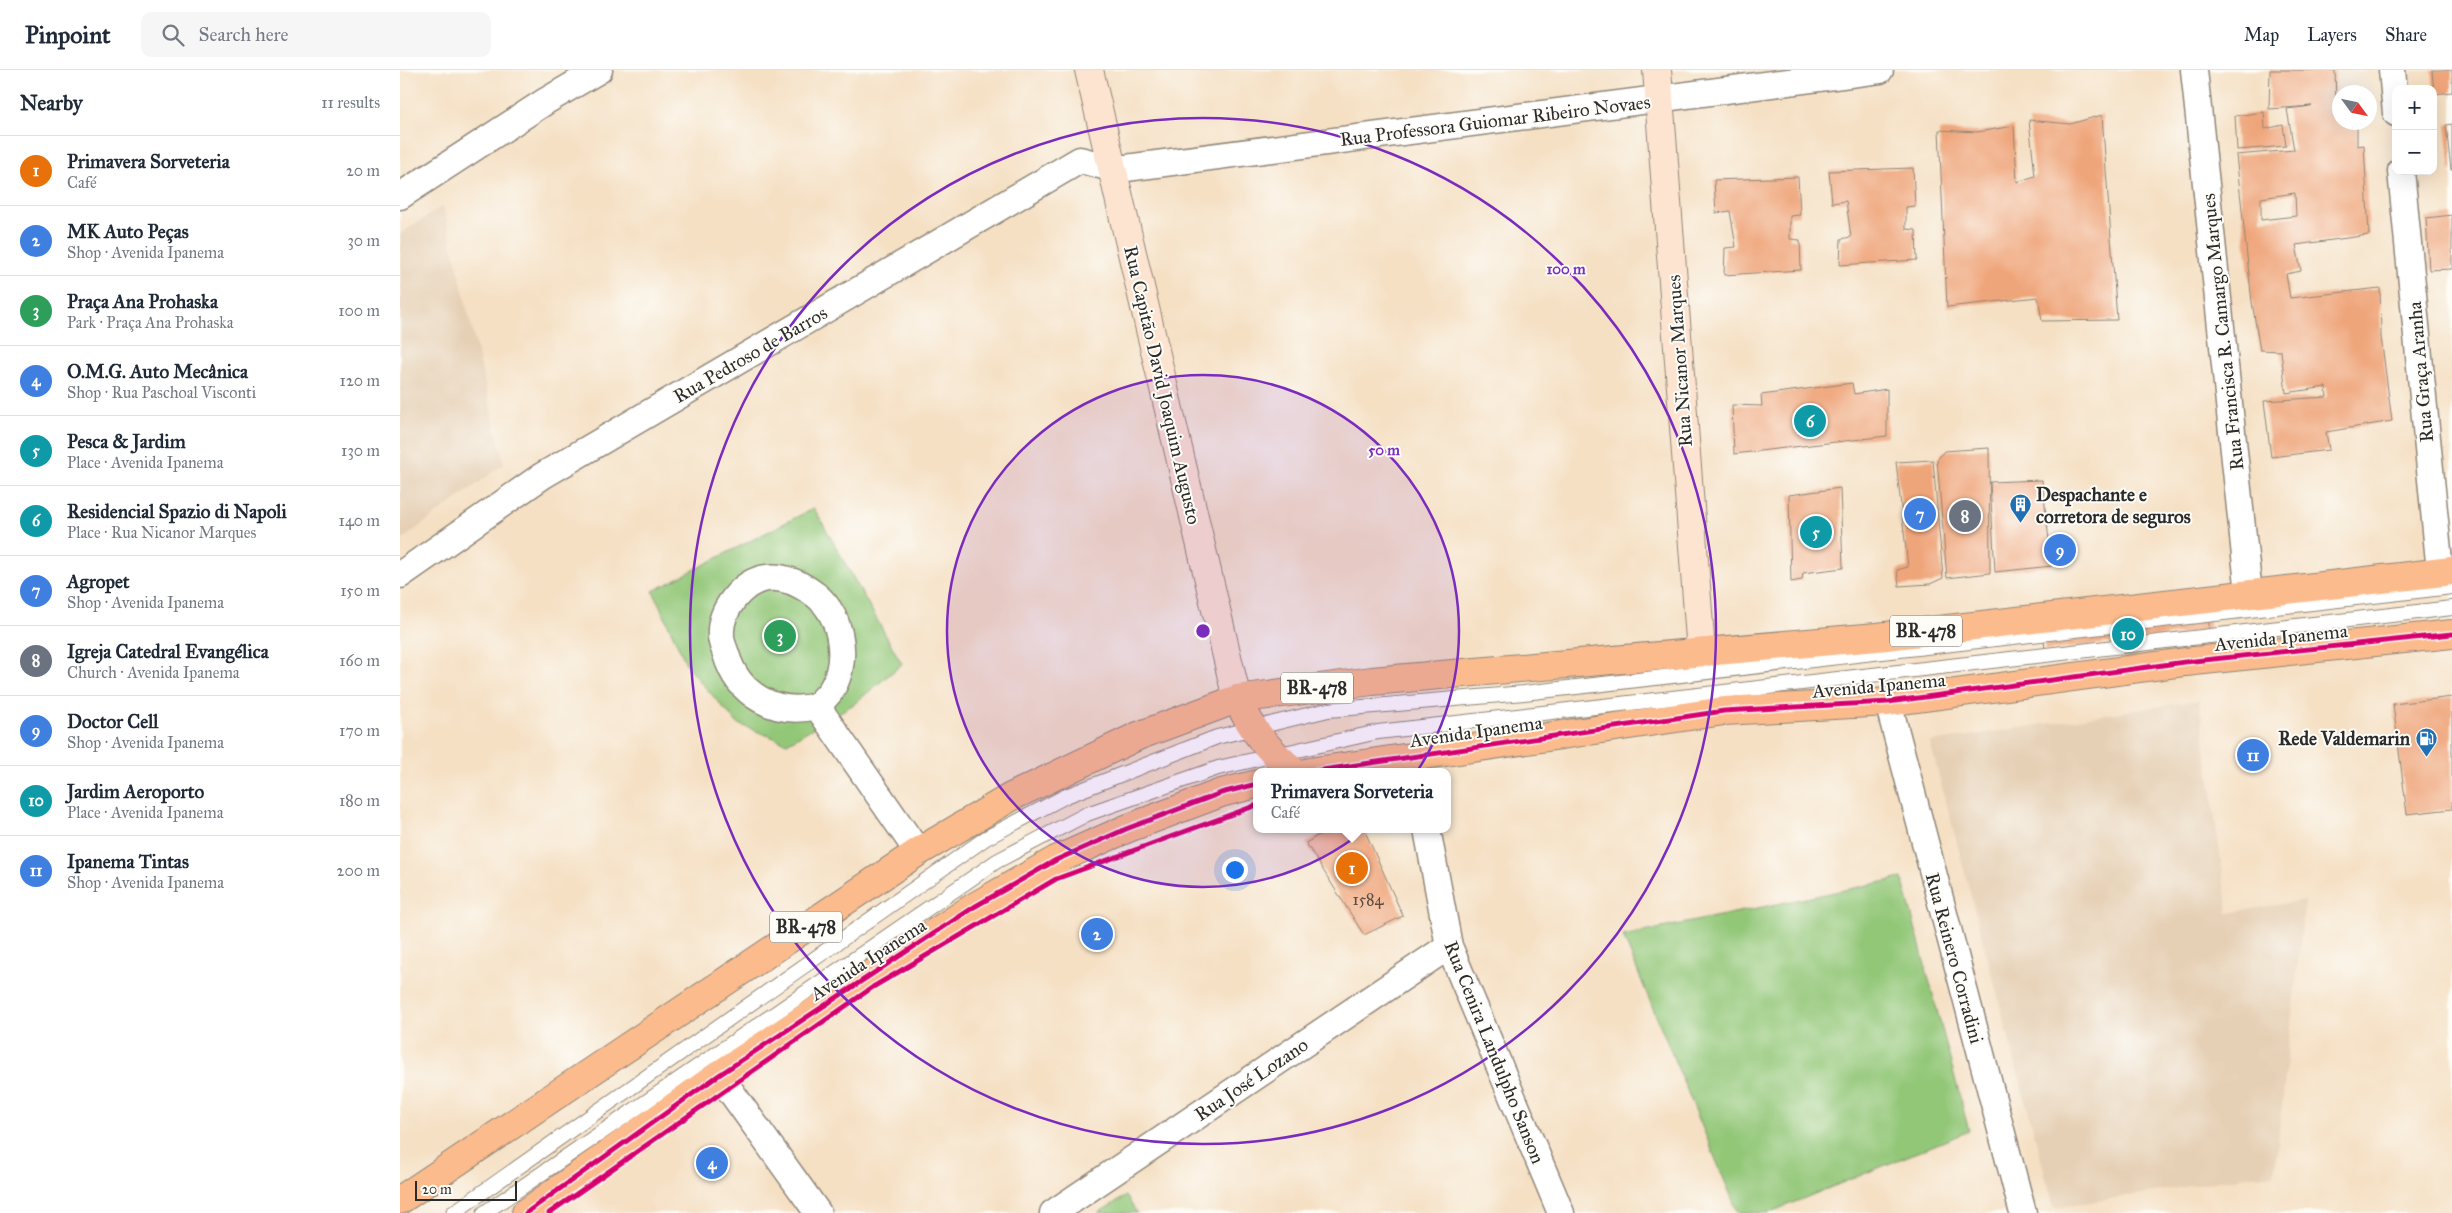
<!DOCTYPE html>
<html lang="en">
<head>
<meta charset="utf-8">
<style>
	body { margin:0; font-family:"IM FELL Great Primer",serif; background:#f6f6f7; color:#1f2937 }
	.controls { position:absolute; right:15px; top:15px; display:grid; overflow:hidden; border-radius:10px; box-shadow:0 5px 20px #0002 }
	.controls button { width:45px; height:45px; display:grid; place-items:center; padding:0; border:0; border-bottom:1px solid #e0e1e3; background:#fff; color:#1f2937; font:25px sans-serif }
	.compass { position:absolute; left:1932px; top:15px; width:45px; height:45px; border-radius:50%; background:#fff; box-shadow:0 5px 20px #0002; rotate:123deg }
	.scale { position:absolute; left:15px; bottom:12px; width:102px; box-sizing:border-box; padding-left:5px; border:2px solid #2b2b2b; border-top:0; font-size:14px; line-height:18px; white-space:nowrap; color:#2b2b2b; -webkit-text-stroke:4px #fdfcf7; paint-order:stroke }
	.you { position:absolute; left:834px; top:799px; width:18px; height:18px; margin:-12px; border:4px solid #fff; border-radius:50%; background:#1a73e8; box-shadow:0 0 0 8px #1a73e833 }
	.badge { display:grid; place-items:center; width:32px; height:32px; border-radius:50%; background:#0f766e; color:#fff; font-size:16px; font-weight:700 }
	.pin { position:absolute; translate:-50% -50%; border:2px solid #fff; box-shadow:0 1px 5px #0006 }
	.popup { position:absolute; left:853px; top:698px; width:198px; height:65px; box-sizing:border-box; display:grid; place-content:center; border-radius:10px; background:#fff; filter:drop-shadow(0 1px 4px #0005); font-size:16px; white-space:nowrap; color:#747a83 }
	.popup b { font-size:19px; color:#1f2937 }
	.popup::after { content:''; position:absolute; left:50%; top:100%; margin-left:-10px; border:10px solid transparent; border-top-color:#fff }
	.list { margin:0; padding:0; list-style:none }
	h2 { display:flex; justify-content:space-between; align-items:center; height:65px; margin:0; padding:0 20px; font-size:21px }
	h2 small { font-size:16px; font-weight:400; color:#747a83 }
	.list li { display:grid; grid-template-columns:32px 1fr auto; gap:15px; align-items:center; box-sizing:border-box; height:70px; padding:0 20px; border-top:1px solid #e0e1e3 }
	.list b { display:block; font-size:19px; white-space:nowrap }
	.list p { margin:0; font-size:16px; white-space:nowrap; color:#747a83 }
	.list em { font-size:16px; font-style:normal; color:#747a83 }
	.icon { flex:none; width:28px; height:28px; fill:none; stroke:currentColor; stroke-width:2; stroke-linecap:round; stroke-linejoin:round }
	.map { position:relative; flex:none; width:2052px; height:1143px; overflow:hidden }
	header { display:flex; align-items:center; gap:30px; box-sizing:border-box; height:70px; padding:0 25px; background:#fff; border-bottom:1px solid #e0e1e3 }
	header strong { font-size:24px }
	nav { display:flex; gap:28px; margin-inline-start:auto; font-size:18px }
	.search { width:350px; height:45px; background:#f6f6f7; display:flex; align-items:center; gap:12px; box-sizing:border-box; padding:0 18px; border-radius:10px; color:#747a83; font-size:19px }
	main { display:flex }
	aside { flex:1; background:#fff }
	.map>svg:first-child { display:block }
</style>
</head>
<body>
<header>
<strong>Pinpoint</strong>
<div class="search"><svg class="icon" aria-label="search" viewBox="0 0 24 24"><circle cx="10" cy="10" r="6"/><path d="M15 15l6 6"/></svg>Search here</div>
<nav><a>Map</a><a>Layers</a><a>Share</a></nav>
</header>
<main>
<aside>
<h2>Nearby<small>11 results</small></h2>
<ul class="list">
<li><span class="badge" style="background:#e8710a">1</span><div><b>Primavera Sorveteria</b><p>Café</p></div><em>20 m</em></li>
<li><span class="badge" style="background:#3f7fe0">2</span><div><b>MK Auto Peças</b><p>Shop · Avenida Ipanema</p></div><em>30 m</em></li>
<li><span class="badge" style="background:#2e9e5b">3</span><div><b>Praça Ana Prohaska</b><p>Park · Praça Ana Prohaska</p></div><em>100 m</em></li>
<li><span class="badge" style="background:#3f7fe0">4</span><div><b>O.M.G. Auto Mecânica</b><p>Shop · Rua Paschoal Visconti</p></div><em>120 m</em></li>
<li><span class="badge" style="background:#0f9aa8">5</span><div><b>Pesca &amp; Jardim</b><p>Place · Avenida Ipanema</p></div><em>130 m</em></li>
<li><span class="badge" style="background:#0f9aa8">6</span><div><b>Residencial Spazio di Napoli</b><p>Place · Rua Nicanor Marques</p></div><em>140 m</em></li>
<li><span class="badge" style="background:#3f7fe0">7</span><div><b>Agropet</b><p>Shop · Avenida Ipanema</p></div><em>150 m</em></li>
<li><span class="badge" style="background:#6b7280">8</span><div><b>Igreja Catedral Evangélica</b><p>Church · Avenida Ipanema</p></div><em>160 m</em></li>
<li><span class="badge" style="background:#3f7fe0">9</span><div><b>Doctor Cell</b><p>Shop · Avenida Ipanema</p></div><em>170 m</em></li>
<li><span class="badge" style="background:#0f9aa8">10</span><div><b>Jardim Aeroporto</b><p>Place · Avenida Ipanema</p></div><em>180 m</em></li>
<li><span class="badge" style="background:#3f7fe0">11</span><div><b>Ipanema Tintas</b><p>Shop · Avenida Ipanema</p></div><em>200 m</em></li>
</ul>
</aside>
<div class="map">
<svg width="2052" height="1143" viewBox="0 0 2052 1143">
	<rect width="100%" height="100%" fill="#fdfcf7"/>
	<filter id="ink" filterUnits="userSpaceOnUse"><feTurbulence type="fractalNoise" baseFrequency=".02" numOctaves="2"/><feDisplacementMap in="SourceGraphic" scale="10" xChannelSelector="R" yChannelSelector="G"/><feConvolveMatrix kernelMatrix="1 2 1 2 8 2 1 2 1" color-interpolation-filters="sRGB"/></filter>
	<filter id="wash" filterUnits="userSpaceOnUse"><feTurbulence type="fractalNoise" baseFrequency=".0096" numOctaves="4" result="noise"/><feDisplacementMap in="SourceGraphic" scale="20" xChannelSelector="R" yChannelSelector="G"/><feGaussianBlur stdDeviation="1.12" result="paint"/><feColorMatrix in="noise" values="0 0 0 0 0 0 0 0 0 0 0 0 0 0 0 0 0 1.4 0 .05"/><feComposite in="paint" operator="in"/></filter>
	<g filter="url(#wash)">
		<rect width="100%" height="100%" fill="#f5e0c4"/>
		<path fill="#e6d0b5" d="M 43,136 L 104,394 L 0,471 L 0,164 Z
			M 1799,630 L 1828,843 L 1905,830 L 1874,1105 L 1851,1106 L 1654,1138 L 1530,672 Z"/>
		<path fill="#93c778" stroke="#5f7952" d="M 414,438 L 502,594 L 454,634 L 387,673 L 338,654 L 288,598 L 253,521 Z
			M 1502,808 L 1569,1061 L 1368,1143 L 1338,1143 L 1223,866 Z
			M 726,1126 L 737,1143 L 698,1143 Z"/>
		<g id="blocks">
			<path fill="#efa57a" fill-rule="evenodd" d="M 1870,0 L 1935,0 L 1936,34 L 1940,33 L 1940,52 L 1957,52 L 1957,76 L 1964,75 L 1969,165 L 1896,175 L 1901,201 L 1886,204 L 1890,228 L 1980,218 L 1981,267 L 1992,351 L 1926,362 L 1929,380 L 1871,387 L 1864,331 L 1927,327 L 1926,317 L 1886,323 L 1881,281 L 1860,280 L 1852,232 L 1836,85 L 1894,80 L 1887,39 L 1912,36 L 1869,39 ZM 1895,123 L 1896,146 L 1861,150 L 1861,128 Z
				M 2032,0 L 2052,0 L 2052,22 L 2034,24 Z
				M 1864,42 L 1865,59 L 1883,55 L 1886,76 L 1837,80 L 1835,46 Z
				M 1702,45 L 1717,250 L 1642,251 L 1638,227 L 1547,237 L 1539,60 L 1577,62 L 1614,56 L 1617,112 L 1635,106 L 1629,50 L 1670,54 Z
				M 2052,54 L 2052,100 L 2051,100 L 2046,55 Z
				M 1513,98 L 1515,136 L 1506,137 L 1506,159 L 1516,160 L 1517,190 L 1440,195 L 1441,169 L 1451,167 L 1446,131 L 1432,133 L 1429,101 Z
				M 1398,107 L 1400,145 L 1390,146 L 1390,169 L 1400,170 L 1401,200 L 1324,205 L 1325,178 L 1336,177 L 1330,141 L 1316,143 L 1314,110 Z
				M 2052,145 L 2052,199 L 2029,200 L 2026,148 Z
				M 1452,313 L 1454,324 L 1487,319 L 1487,366 L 1334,384 L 1332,335 L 1362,336 L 1361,325 Z
				M 1589,378 L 1590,503 L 1547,508 L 1537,390 L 1544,381 Z
				M 1533,390 L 1543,508 L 1530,514 L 1499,516 L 1497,500 L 1508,497 L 1496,392 Z
				M 1642,410 L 1652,496 L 1595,502 L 1590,412 Z
				M 1440,418 L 1443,498 L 1403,503 L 1402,510 L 1391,512 L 1389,425 Z
				M 1809,549 L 1809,560 L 1645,581 L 1644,569 Z
				M 2052,627 L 2052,739 L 2007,744 L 1993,634 Z
				M 928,759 L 964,759 L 1003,846 L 964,865 L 906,773 Z"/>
		</g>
	</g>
	<g filter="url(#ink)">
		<use href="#blocks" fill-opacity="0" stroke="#908678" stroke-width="1"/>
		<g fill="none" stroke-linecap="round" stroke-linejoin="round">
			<defs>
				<path id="service" d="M 53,1143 L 586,768 L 666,726 L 817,667 L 928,640 L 1124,623 L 2052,517
					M 84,1143 L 597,791 L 687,744 L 818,698 L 978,662 L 2052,538"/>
				<path id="minor" d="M 1794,0 L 1849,524
					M 1992,0 L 1996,43
					M 2001,101 L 2040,502
					M 0,126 L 146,31 L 199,0
					M 0,505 L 142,406 L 680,90 L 711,98 L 726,98 L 1480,0
					M 1488,632 L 1623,1143
					M 417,636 C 376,646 338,626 326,584 C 324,578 321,572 321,566 C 319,541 342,511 367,508 C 382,506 398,513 410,521 C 441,540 450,587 432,619 C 428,625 422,631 417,636 L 518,782
					M 1027,759 L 1049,876 L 1161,1143
					M 319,1005 L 418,1143
					M 653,1143 L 1049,876"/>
				<path id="secondary" d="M 689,0 L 837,629
					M 1257,0 L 1301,582"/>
				<path id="primary" d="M 837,629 C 854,663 866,678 895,702
					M 909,702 L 1324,641 L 1488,632 L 1785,592 L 2052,564
					M 0,1130 L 518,782 L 611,727 L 738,666 L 837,629 L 972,611 L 1477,567 L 2052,501
					M 126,1143 L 319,1005 L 574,837 L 656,790 L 726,759 L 821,723 L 857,714"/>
			</defs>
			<use href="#service" stroke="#908678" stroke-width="16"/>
			<use href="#minor" stroke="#908678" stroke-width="29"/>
			<use href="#secondary" stroke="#908678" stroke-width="30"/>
			<use href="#primary" stroke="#908678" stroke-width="30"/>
			<use href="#service" stroke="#fff" stroke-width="14"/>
			<use href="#minor" stroke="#fff" stroke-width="26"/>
			<use href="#secondary" stroke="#fde4d1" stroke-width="28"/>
			<use href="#primary" stroke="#fbbb8d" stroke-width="28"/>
			<defs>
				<path id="cycleway" d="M 909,702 L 1324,641 L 1488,632 L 1785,592 L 2052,564
					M 126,1143 L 319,1005 L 574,837 L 656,790 L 726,759 L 821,723 L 857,714
					M 149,1143 L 473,917 L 656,809 L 857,735"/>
			</defs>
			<use href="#cycleway" stroke="#fdfcf7" stroke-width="8"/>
			<use href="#cycleway" stroke="#d6006c" stroke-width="5"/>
		</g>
	</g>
	<circle cx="803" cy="561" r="256" fill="#7b2cbf" fill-opacity=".12"/>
	<g fill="none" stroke="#7b2cbf" stroke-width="2.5">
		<circle cx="803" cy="561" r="256"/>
		<circle cx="803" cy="561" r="513"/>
	</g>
	<defs>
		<symbol id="building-pin" viewBox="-11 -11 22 30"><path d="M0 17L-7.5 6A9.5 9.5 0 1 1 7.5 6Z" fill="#1f6fb2" stroke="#fdfcf7"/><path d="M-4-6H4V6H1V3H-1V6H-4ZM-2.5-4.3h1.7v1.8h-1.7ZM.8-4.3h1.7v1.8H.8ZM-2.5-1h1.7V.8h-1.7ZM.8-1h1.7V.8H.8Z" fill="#fff"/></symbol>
		<symbol id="fuel-pin" viewBox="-11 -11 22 30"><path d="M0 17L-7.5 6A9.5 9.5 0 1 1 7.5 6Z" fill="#1f6fb2" stroke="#fdfcf7"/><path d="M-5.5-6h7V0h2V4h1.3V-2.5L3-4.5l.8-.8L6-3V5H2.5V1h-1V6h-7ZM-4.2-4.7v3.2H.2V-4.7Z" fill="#fff"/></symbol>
	</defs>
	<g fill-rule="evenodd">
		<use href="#building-pin" x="1608" y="422" width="25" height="34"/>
		<use href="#fuel-pin" x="2014" y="656" width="25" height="34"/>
	</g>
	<g text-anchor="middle" stroke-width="4" stroke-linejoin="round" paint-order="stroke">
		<g font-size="16" fill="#5c4a3f">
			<text x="968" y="835">1584</text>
		</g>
		<g fill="#fdfcf7" stroke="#6a6a68" stroke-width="1">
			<rect x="1490" y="545.5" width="72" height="31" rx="4"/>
			<rect x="881" y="602.5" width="72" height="31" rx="4"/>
			<rect x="370" y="841.5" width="72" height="31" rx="4"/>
		</g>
		<g font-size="18" font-weight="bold" fill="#2b2b2b">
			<text x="1526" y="567">BR-478</text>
			<text x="917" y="624">BR-478</text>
			<text x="406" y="863">BR-478</text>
		</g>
		<g font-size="19" fill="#2b2b2b" stroke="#fdfcf7">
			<text transform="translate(1095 50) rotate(-7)" y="7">Rua Professora Guiomar Ribeiro Novaes</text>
			<text transform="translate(1822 262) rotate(-96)" y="7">Rua Francisca R. Camargo Marques</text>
			<text transform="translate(350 284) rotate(-30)" y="7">Rua Pedroso de Barros</text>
			<text transform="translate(1279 291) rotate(-94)" y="7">Rua Nicanor Marques</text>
			<text transform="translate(2020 302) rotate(-95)" y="7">Rua Graça Aranha</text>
			<text transform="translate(763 315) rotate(77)" y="7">Rua Capitão David Joaquim Augusto</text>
			<text transform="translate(1881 567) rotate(-6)" y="7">Avenida Ipanema</text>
			<text transform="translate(1479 615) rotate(-5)" y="7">Avenida Ipanema</text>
			<text transform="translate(1076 661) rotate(-8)" y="7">Avenida Ipanema</text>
			<text transform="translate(1555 888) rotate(75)" y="7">Rua Reinero Corradini</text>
			<text transform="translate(468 889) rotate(-33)" y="7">Avenida Ipanema</text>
			<text transform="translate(1095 982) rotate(68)" y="7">Rua Cenira Landulpho Sanson</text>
			<text transform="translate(851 1009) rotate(-34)" y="7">Rua José Lozano</text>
		</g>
		<g font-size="19" font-weight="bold" fill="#2b2b2b" stroke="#fdfcf7" text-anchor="start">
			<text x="1636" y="431">Despachante e<tspan x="1636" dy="22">corretora de seguros</tspan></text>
			<text x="2010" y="675" text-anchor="end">Rede Valdemarin</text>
		</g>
	</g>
	<circle cx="803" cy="561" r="8" fill="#7b2cbf" stroke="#fdfcf7" stroke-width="2.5"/>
	<g font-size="15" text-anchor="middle" font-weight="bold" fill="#7b2cbf" stroke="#fdfcf7" stroke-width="4" stroke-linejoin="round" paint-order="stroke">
		<text x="1166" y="204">100 m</text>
		<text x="984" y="385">50 m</text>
	</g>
</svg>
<div class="controls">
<button>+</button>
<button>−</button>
</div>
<svg class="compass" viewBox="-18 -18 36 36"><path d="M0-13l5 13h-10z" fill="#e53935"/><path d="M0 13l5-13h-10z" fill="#747a83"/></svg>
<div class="scale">20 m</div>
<div class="you"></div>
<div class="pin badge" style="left:952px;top:798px;background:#e8710a">1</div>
<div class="popup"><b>Primavera Sorveteria</b>Café</div>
<div class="pin badge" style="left:697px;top:864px;background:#3f7fe0">2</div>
<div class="pin badge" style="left:380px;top:566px;background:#2e9e5b">3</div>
<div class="pin badge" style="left:312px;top:1093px;background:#3f7fe0">4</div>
<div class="pin badge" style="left:1416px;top:462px;background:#0f9aa8">5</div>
<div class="pin badge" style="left:1410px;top:351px;background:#0f9aa8">6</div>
<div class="pin badge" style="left:1520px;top:444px;background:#3f7fe0">7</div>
<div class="pin badge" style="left:1565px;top:446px;background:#6b7280">8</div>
<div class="pin badge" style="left:1660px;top:480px;background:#3f7fe0">9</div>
<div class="pin badge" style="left:1728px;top:564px;background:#0f9aa8">10</div>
<div class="pin badge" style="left:1853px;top:685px;background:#3f7fe0">11</div>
</div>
</main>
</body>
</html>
